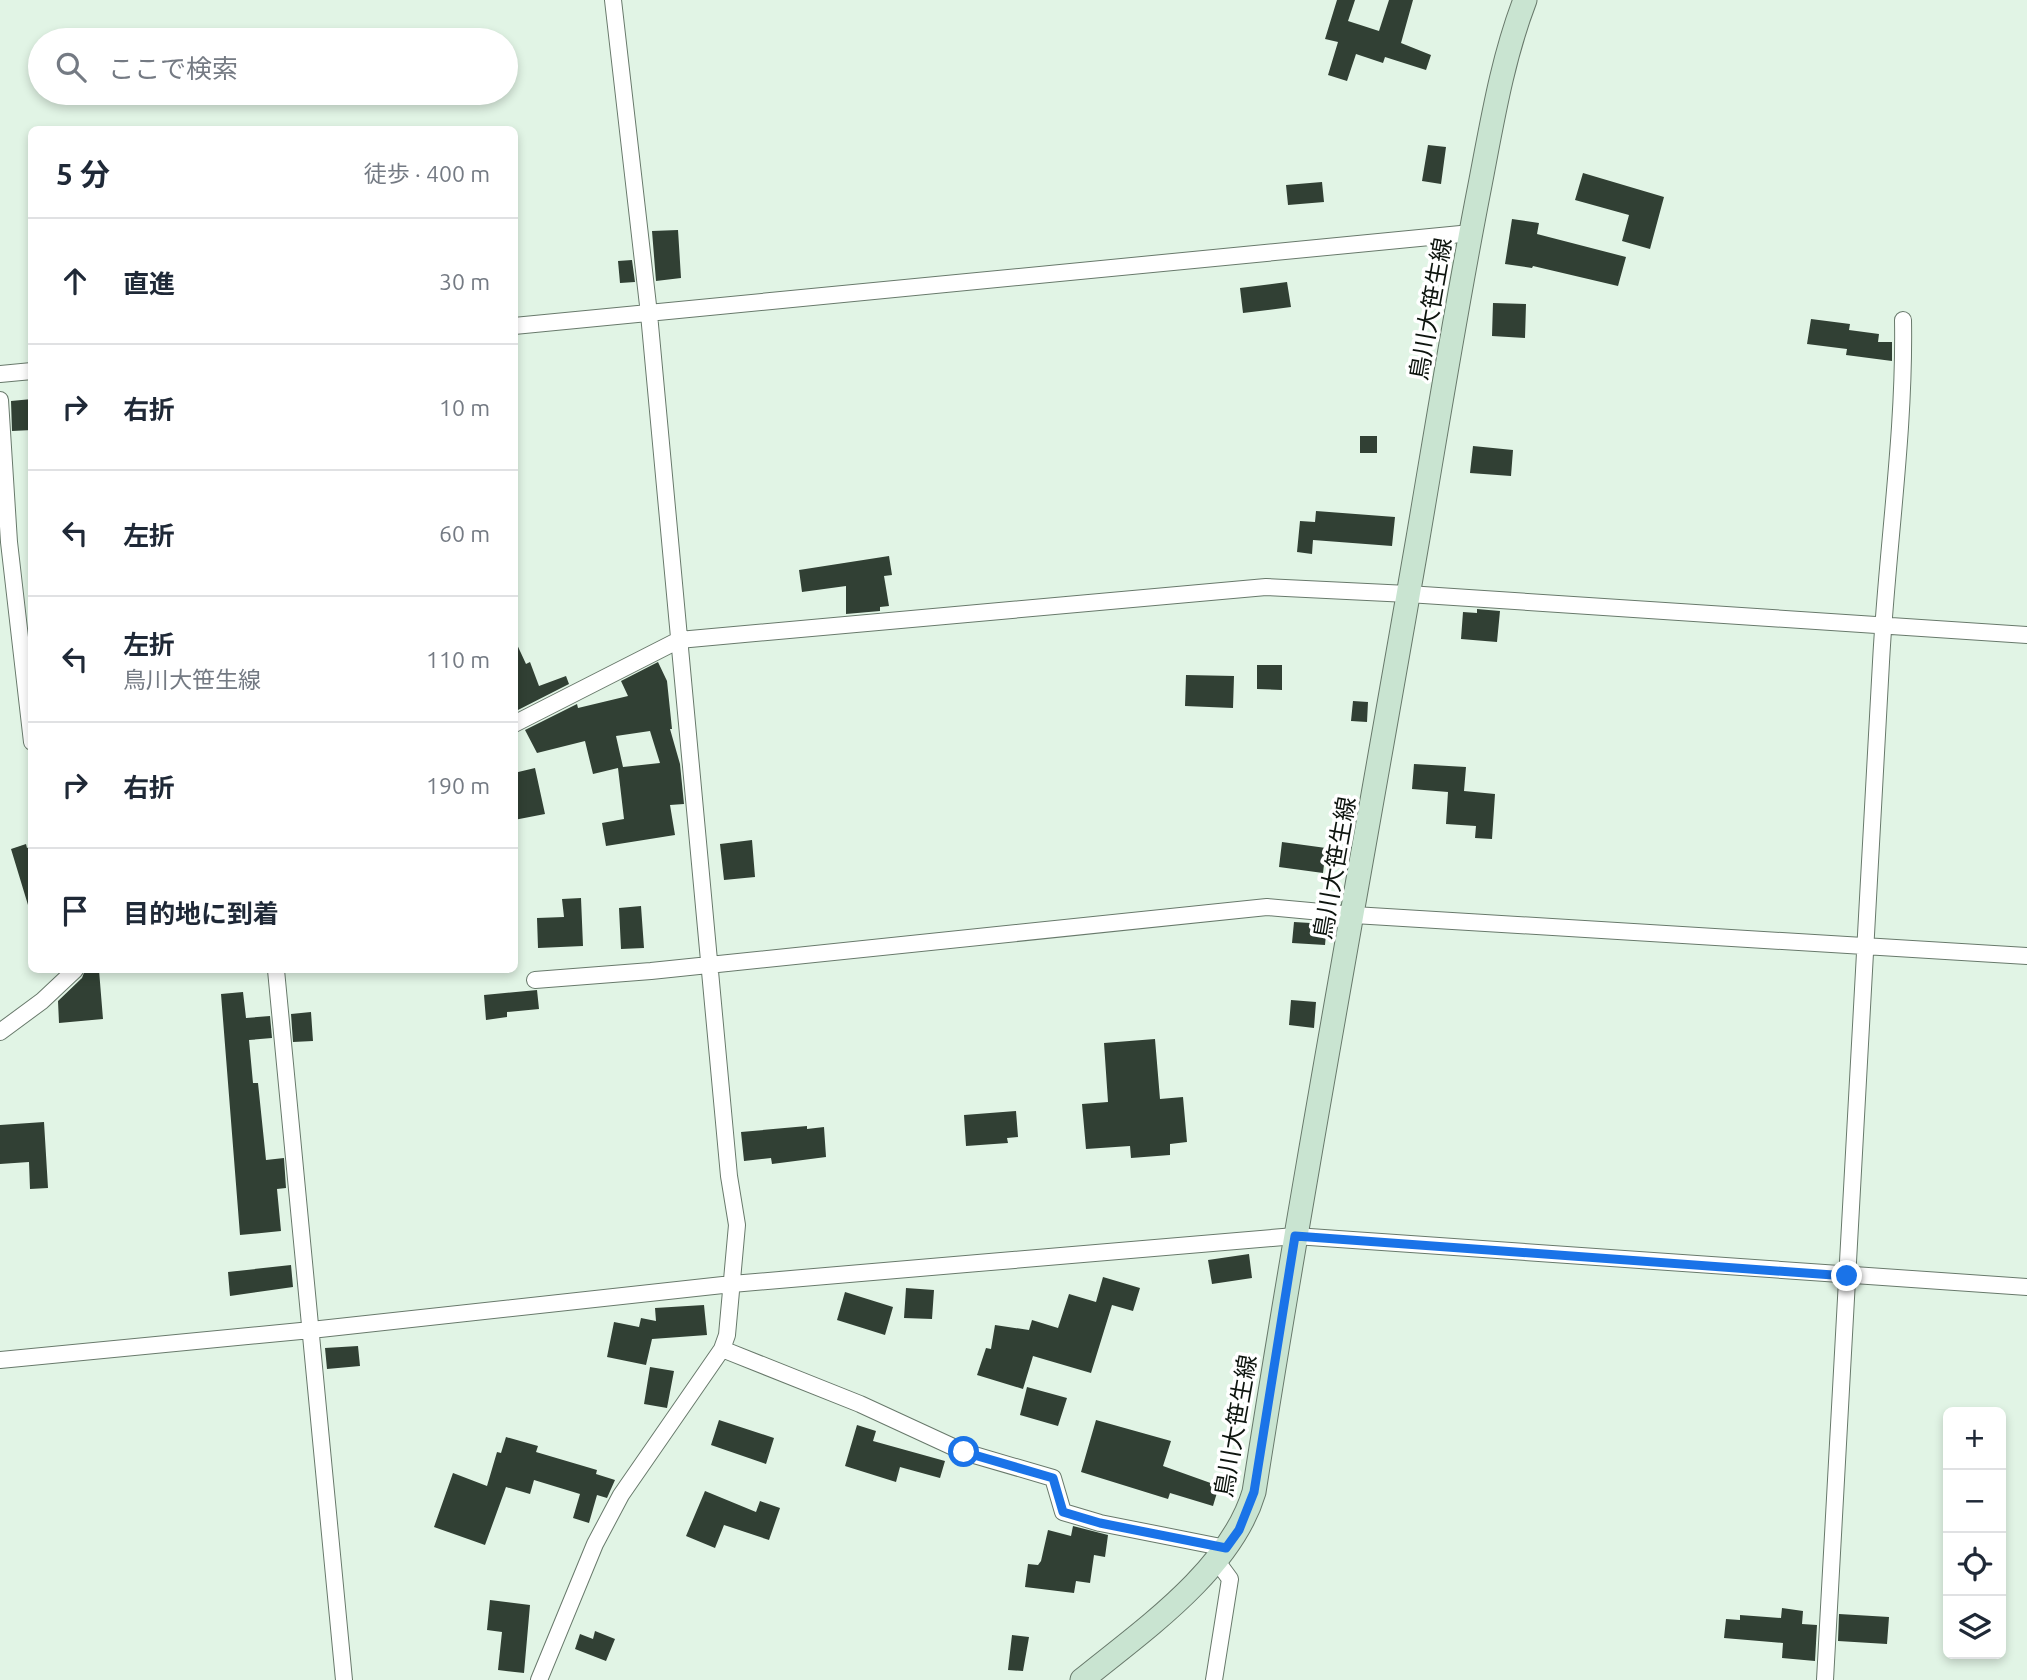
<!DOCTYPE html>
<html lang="ja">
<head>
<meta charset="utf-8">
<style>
	body { margin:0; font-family:Ubuntu,"Noto Sans JP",sans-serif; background:#f6f6f7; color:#1f2937 }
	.controls { position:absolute; right:21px; bottom:21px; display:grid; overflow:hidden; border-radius:10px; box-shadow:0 4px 10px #0003 }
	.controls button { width:63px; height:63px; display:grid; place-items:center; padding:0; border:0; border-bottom:2px solid #e0e1e3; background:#fff; color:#1f2937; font:35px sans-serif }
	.stop { position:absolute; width:21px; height:21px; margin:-16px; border:5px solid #1a73e8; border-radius:50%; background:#fff }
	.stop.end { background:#1a73e8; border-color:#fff; box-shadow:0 2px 7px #0008 }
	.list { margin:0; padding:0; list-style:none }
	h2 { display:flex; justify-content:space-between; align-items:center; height:91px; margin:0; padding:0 28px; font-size:30px }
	h2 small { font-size:23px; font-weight:400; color:#747a83 }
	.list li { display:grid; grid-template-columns:46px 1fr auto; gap:21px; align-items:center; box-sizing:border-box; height:126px; padding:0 28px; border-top:2px solid #e0e1e3 }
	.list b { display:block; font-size:26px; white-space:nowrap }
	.list p { margin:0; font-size:23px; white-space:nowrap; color:#747a83 }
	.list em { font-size:23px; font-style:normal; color:#747a83 }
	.icon { flex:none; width:38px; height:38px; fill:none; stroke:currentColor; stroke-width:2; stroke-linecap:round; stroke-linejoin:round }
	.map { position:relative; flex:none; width:2027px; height:1680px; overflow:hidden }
	.search { position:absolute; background:#fff; box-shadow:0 4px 10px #0003; left:28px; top:28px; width:490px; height:77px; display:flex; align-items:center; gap:18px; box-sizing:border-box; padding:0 24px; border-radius:38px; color:#747a83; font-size:26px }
	.panel { position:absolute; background:#fff; box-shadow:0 4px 10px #0003; left:28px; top:126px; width:490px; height:847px; border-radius:10px }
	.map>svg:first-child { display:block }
</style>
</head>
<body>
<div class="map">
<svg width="2027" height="1680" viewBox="0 0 2027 1680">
	<rect width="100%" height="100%" fill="#e1f4e5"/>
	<path fill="#314034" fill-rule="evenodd" d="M 1337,0 L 1355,0 L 1348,21 L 1379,31 L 1389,0 L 1413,0 L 1401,43 L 1431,55 L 1426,70 L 1385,57 L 1383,63 L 1356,54 L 1347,81 L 1328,75 L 1338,42 L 1325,39 Z
		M 1428,145 L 1446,147 L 1441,184 L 1422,181 Z
		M 1583,173 L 1664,197 L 1650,249 L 1622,241 L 1629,215 L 1575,200 Z
		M 1322,182 L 1324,202 L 1288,205 L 1286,185 Z
		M 1512,219 L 1539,223 L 1537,234 L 1626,257 L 1618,286 L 1533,266 L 1532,268 L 1505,264 Z
		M 678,230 L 681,278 L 656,281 L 652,231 Z
		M 632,260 L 635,282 L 620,283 L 618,261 Z
		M 1287,282 L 1291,307 L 1243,313 L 1240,288 Z
		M 1493,303 L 1526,304 L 1525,338 L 1492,336 Z
		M 1811,319 L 1850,324 L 1849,330 L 1879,334 L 1878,342 L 1892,342 L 1892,361 L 1846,355 L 1847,349 L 1807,344 Z
		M 32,399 L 32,430 L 12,431 L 11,401 Z
		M 1360,436 L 1377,436 L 1377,453 L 1360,453 Z
		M 1473,446 L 1513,450 L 1511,476 L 1470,473 Z
		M 1316,511 L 1395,517 L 1392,546 L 1313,540 L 1312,554 L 1297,552 L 1300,521 L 1315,522 Z
		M 889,556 L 892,575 L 884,576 L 889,606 L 880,607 L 880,611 L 846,614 L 846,586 L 802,592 L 799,570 Z
		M 1477,609 L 1500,611 L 1497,642 L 1461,639 L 1463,612 L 1477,613 Z
		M 514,638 L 526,664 L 530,662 L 539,686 L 566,676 L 569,684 L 516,711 Z
		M 658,662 L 667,681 L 672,729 L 670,729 L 680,764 L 684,804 L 670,805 L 675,835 L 606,846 L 602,823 L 624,819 L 618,768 L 593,774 L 585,741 L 537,753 L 525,730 L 577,704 L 578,708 L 628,696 L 621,681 ZM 650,731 L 660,763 L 623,767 L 616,736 Z
		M 1257,665 L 1282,665 L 1282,690 L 1257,689 Z
		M 1186,675 L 1234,676 L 1233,708 L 1185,706 Z
		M 1353,701 L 1368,702 L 1367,722 L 1351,721 Z
		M 1414,764 L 1466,767 L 1464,791 L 1495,794 L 1492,839 L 1475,838 L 1476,826 L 1446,824 L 1448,792 L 1412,789 Z
		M 535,768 L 545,814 L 514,820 L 514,773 Z
		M 752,840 L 755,877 L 724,880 L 720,844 Z
		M 1282,842 L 1326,848 L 1323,873 L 1279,867 Z
		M 26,844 L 27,848 L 32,846 L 32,905 L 28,905 L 11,849 Z
		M 581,898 L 583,946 L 538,948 L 537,918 L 564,917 L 562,899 Z
		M 641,906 L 644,948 L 621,949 L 619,908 Z
		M 1294,922 L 1327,924 L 1325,945 L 1292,943 Z
		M 85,970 L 99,970 L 103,1019 L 59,1023 L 58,1001 L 82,978 Z
		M 537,990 L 539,1009 L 507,1012 L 507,1017 L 486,1020 L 484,995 Z
		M 243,992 L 246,1018 L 270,1016 L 272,1038 L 249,1040 L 253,1083 L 258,1083 L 266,1160 L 284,1158 L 286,1188 L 277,1189 L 281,1231 L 240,1235 L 221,994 Z
		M 1291,1000 L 1316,1002 L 1314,1028 L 1289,1025 Z
		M 311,1012 L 313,1041 L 293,1042 L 291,1014 Z
		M 1155,1039 L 1160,1099 L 1183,1097 L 1187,1142 L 1170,1144 L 1170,1155 L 1131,1158 L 1130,1146 L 1086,1149 L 1082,1104 L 1108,1102 L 1104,1043 Z
		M 1016,1111 L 1018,1137 L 1007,1138 L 1008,1143 L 966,1146 L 964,1115 Z
		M 44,1122 L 48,1188 L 30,1189 L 29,1162 L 0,1164 L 0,1125 Z
		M 807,1126 L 807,1129 L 824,1127 L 826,1157 L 772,1164 L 771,1158 L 744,1161 L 741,1132 Z
		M 1249,1254 L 1252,1278 L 1212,1284 L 1208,1260 Z
		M 291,1265 L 293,1287 L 230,1296 L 228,1272 Z
		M 1103,1277 L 1140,1288 L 1133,1311 L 1112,1305 L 1091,1373 L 1033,1356 L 1023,1389 L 977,1375 L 986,1348 L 991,1349 L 995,1325 L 1029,1330 L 1032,1320 L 1058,1328 L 1069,1294 L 1096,1302 Z
		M 906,1288 L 934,1290 L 932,1319 L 904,1318 Z
		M 845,1292 L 893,1307 L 885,1335 L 837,1320 Z
		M 704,1305 L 707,1335 L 652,1339 L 646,1365 L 607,1357 L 614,1322 L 639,1327 L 641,1318 L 656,1321 L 655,1308 Z
		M 358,1346 L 360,1366 L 327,1369 L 325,1348 Z
		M 650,1367 L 674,1371 L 667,1408 L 644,1404 Z
		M 1027,1387 L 1067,1398 L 1058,1426 L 1020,1415 Z
		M 719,1420 L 774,1438 L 766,1464 L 711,1445 Z
		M 1096,1420 L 1171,1441 L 1163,1466 L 1219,1486 L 1213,1506 L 1170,1493 L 1168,1499 L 1081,1472 Z
		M 857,1425 L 876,1431 L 873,1441 L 945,1461 L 940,1478 L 900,1467 L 896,1482 L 845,1466 Z
		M 506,1437 L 538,1446 L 536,1452 L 597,1470 L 596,1474 L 615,1480 L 607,1498 L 597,1495 L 589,1523 L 573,1518 L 580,1494 L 534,1480 L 530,1494 L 506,1487 L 485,1545 L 434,1527 L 453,1473 L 487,1486 L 497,1452 L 501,1453 Z
		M 705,1491 L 756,1512 L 760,1501 L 780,1508 L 769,1540 L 724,1525 L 715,1548 L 686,1536 Z
		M 1073,1526 L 1108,1535 L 1105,1557 L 1094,1555 L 1090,1583 L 1076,1581 L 1074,1593 L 1025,1587 L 1028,1564 L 1038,1565 L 1041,1561 L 1048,1530 L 1071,1536 Z
		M 490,1600 L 530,1605 L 524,1673 L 498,1670 L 502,1632 L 487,1630 Z
		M 1782,1608 L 1803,1611 L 1802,1624 L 1817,1625 L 1815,1661 L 1782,1658 L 1783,1643 L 1724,1638 L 1726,1619 L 1740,1620 L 1740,1615 L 1781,1618 Z
		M 1839,1614 L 1889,1617 L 1887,1644 L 1838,1641 Z
		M 595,1631 L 615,1639 L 606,1661 L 575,1649 L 580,1634 L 593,1639 Z
		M 1012,1635 L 1029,1637 L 1023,1671 L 1008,1670 Z"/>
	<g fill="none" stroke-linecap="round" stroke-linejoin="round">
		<defs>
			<path id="street" d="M 514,326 L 1471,233
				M 0,374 L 32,371
				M 0,400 L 9,542 L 32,742
				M 514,724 L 679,640 L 1266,587 L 1408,594 L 2027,635
				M 276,970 L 344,1680
				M 535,980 L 651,971 L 1267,907 L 1354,915 L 2027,956
				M 0,1032 L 42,1001 L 75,970
				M 722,1349 L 860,1404 L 964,1452 L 1053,1478 L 1063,1512 L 1100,1523 L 1226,1548
				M 0,1360 L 311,1330 L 732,1284 L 1295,1236 L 2027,1287
				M 539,1680 L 595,1544 L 621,1495 L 722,1349 L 727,1335 L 737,1225 L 729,1176 L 649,314 L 613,0
				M 1214,1680 L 1230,1579 L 1216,1560
				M 1825,1680 C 1842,1340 1865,1001 1881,662 C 1887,548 1905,434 1903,320"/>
			<path id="secondary" d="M 1082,1680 C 1142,1631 1231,1570 1254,1492 C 1304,1174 1363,856 1418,538 C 1438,420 1457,302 1480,185 C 1492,123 1502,60 1525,0"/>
		</defs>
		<use href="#street" stroke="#68796b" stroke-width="18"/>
		<use href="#secondary" stroke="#68796b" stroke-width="25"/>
		<use href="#street" stroke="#fff" stroke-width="16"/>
		<use href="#secondary" stroke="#c9e4d1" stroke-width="23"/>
	</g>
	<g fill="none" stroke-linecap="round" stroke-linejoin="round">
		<path stroke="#1a73e8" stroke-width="9" d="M 964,1452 L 1053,1478 L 1063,1512 L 1100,1523 L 1226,1548 L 1239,1530 L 1254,1492 L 1295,1236 L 1847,1276"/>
	</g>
	<g text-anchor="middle" stroke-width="7" stroke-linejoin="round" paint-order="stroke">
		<g font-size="24" fill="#0d140e" stroke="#fff">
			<text transform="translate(1431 309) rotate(-80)" y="8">鳥川大笹生線</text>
			<text transform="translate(1335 868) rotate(-80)" y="8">鳥川大笹生線</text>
			<text transform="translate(1236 1426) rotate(-80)" y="8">鳥川大笹生線</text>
		</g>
	</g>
</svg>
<div class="controls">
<button>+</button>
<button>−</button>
<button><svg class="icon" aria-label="locate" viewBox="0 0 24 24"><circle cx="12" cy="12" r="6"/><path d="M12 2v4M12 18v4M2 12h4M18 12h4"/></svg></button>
<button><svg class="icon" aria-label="layers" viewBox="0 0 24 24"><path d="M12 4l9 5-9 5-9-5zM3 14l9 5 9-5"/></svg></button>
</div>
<div class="stop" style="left:964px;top:1452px"></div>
<div class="stop end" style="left:1847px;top:1276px"></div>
<div class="search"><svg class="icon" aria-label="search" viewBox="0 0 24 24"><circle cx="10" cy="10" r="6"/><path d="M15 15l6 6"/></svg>ここで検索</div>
<section class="panel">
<h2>5 分<small>徒歩 · 400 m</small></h2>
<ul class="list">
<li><svg class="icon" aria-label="ahead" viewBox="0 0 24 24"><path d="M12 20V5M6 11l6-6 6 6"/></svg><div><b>直進</b></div><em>30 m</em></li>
<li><svg class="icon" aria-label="right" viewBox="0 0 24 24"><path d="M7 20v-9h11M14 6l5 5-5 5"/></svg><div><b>右折</b></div><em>10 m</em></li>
<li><svg class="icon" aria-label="left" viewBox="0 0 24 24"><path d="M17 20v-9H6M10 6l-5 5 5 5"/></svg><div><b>左折</b></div><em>60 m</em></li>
<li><svg class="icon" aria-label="left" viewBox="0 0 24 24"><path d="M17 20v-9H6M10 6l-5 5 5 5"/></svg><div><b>左折</b><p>鳥川大笹生線</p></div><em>110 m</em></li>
<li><svg class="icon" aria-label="right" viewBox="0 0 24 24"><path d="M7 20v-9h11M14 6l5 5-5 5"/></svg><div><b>右折</b></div><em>190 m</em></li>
<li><svg class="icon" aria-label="arrive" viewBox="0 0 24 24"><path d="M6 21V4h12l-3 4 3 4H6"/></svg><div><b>目的地に到着</b></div></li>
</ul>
</section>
</div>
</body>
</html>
